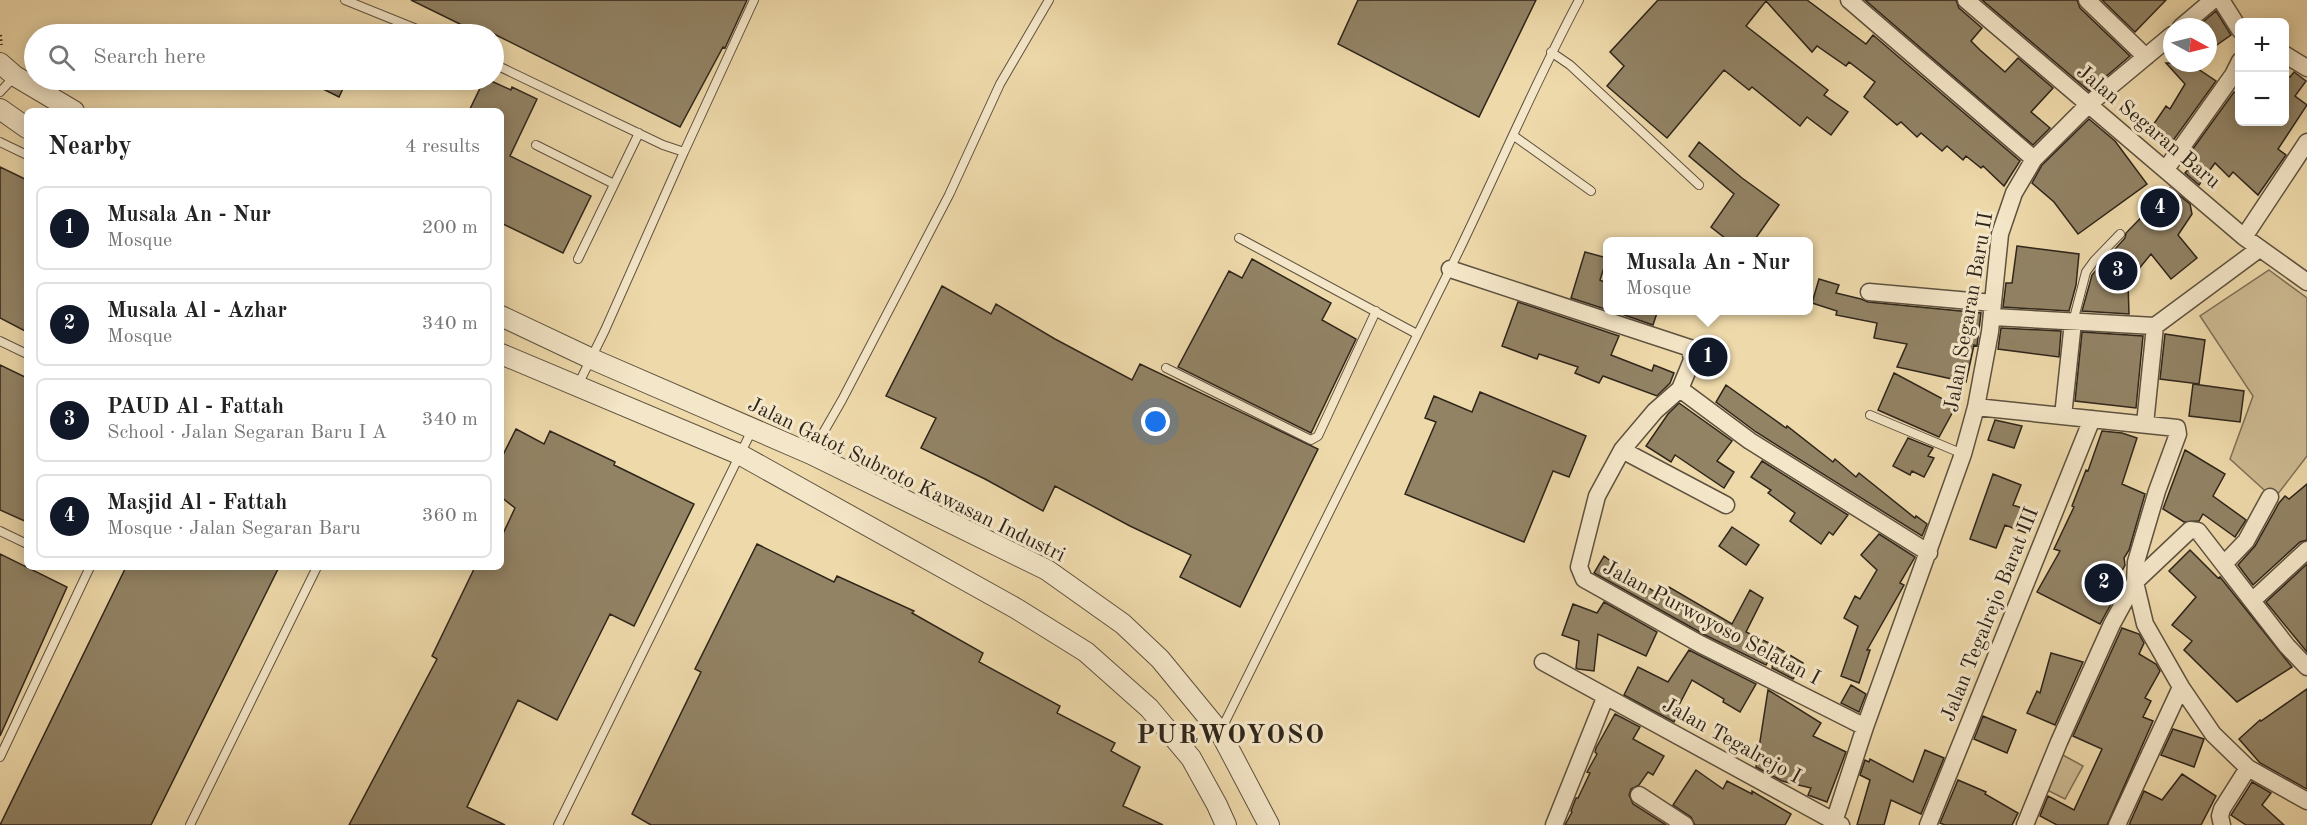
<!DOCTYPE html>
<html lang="en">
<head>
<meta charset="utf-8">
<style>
	body { margin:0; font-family:"Old Standard TT",serif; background:#f2f2f2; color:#222 }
	.controls { position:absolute; right:18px; top:18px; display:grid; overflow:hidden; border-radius:9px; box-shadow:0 3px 15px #0003 }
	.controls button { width:54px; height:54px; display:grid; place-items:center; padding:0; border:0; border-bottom:2px solid #e0e0e0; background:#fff; color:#222; font:30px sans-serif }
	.compass { position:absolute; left:2163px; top:18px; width:54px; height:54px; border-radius:50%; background:#fff; box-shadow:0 3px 15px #0003; rotate:97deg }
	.you { position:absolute; left:1156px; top:422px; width:21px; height:21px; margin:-15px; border:4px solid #fff; border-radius:50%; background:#1a73e8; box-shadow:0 0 0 9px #1a73e833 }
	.badge { display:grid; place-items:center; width:39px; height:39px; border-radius:50%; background:#111827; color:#fff; font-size:20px; font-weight:700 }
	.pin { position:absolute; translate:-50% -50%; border:3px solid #fff; box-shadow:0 2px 6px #0006 }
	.popup { position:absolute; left:1603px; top:237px; width:210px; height:78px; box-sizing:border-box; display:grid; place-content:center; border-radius:9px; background:#fff; filter:drop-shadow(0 2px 4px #0005); font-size:20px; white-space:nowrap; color:#767676 }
	.popup b { font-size:22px; color:#222 }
	.popup::after { content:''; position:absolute; left:50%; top:100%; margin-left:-12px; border:12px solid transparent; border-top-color:#fff }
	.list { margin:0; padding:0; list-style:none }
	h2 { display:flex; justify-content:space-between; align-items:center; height:78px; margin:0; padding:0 24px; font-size:26px }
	h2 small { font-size:20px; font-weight:400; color:#767676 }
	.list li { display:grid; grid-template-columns:39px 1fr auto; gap:18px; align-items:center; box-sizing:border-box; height:84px; margin:0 12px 12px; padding:0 12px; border:2px solid #e0e0e0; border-radius:9px }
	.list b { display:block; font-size:22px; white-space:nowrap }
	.list p { margin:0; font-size:20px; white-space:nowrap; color:#767676 }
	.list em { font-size:20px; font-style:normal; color:#767676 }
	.icon { flex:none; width:33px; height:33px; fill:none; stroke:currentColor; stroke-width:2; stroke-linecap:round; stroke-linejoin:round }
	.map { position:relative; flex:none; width:2307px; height:825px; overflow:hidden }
	.search { position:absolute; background:#fff; box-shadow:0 3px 15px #0003; left:24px; top:24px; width:480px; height:66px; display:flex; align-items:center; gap:15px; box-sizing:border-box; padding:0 21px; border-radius:33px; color:#767676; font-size:22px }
	.panel { position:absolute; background:#fff; box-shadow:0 3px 15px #0003; left:24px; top:108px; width:480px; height:462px; border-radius:9px }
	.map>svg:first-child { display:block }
</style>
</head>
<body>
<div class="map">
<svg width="2307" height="825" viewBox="0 0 2307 825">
	<rect width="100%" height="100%" fill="#eed9aa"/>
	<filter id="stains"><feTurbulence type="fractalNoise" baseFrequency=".00333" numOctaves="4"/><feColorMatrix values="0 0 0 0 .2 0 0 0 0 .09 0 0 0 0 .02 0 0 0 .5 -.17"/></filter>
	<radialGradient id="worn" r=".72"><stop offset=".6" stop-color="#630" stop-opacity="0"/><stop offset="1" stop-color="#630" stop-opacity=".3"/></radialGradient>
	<path fill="#cdba92" stroke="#7e7056" stroke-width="1.5" d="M 2269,270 L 2307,298 L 2307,456 L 2274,499 L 2230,459 L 2253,396 L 2200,316 Z
		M 2061,754 L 2083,766 L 2065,799 L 2043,788 Z"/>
	<path fill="#928365" stroke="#2e251b" stroke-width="1.5" d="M 411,0 L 747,0 L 725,48 L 723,47 L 680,127 L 494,34 L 470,25 L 468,28 Z
		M 1358,0 L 1536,0 L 1479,117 L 1338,44 Z
		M 1658,0 L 1807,0 L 1866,44 L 1873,35 L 2020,161 L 2004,186 L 1983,166 L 1981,168 L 1966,156 L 1963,160 L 1947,146 L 1942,151 L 1921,133 L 1917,137 L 1901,122 L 1897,125 L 1864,97 L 1875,82 L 1849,62 L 1846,66 L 1817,46 L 1812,52 L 1766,1 L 1746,26 L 1828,90 L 1824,95 L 1848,112 L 1831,135 L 1807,117 L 1800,126 L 1752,87 L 1749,90 L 1724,70 L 1667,138 L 1607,86 L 1624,66 L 1610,52 Z
		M 1865,0 L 1956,0 L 1959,8 L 1982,28 L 1971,41 L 1980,50 L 2005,72 L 2018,58 L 2053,88 L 2031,112 L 2050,128 L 2033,145 Z
		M 1982,0 L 2077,0 L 2080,8 L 2130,56 L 2089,91 Z
		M 2102,0 L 2166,0 L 2135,32 Z
		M 2216,11 L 2231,35 L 2208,51 L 2208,27 L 2197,27 Z
		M 2166,63 L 2189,63 L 2216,81 L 2172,142 L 2151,128 L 2166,106 L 2170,109 L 2185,84 Z
		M 2294,72 L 2306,81 L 2295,96 L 2307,105 L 2278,149 L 2286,155 L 2258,195 L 2233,172 L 2229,177 L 2215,163 L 2199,185 L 2185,173 L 2193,164 L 2187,157 L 2234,92 L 2240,96 L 2240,122 L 2284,122 L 2284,74 L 2290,77 Z
		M 305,80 L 347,80 L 339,97 Z
		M 484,80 L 489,80 L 511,90 L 512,87 L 537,99 L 510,156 L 591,196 L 563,253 L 501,223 L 501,111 L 469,111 Z
		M 2089,119 L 2115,141 L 2147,184 L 2078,234 L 2054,202 L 2032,183 L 2042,165 Z
		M 1699,142 L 1742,178 L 1779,205 L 1753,242 L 1730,242 L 1711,227 L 1734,194 L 1689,156 Z
		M 0,167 L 27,180 L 27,332 L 0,318 Z
		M 2170,188 L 2190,204 L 2192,214 L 2178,235 L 2197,258 L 2171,279 L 2151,254 L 2128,282 L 2129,314 L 2082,311 L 2092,275 L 2125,238 L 2126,233 Z
		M 2017,246 L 2079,254 L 2076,285 L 2069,311 L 2003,307 L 2006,283 L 2012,283 Z
		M 1585,252 L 1607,258 L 1600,280 L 1608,284 L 1608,310 L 1571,298 Z
		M 1252,259 L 1331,303 L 1322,320 L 1356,339 L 1311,433 L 1178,367 L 1229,271 L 1242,278 Z
		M 1819,279 L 1839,285 L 1836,293 L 1861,299 L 1868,302 L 1981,313 L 1977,346 L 1974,345 L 1966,382 L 1897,367 L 1907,344 L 1874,338 L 1877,323 L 1836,315 L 1837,311 L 1812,303 Z
		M 942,286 L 991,314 L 996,304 L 1055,339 L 1132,380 L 1140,364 L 1318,449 L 1240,607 L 1180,577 L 1191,555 L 1130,526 L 1055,486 L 1043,511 L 985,479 L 921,448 L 936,418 L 886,396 Z
		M 1518,302 L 1619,336 L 1611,355 L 1652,371 L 1654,365 L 1674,373 L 1670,383 L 1657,396 L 1603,376 L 1599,383 L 1575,373 L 1578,367 L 1539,354 L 1537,359 L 1502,346 Z
		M 1610,310 L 1658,310 L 1653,325 Z
		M 2001,328 L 2061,331 L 2059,357 L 1998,349 Z
		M 2082,332 L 2143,336 L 2136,408 L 2075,401 Z
		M 2165,334 L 2205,340 L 2199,384 L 2160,379 Z
		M 1705,337 L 1727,349 L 1712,377 L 1699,370 L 1702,359 L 1700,346 Z
		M 0,365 L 27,378 L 27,522 L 0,510 Z
		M 1894,373 L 1956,406 L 1939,437 L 1878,410 Z
		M 2193,384 L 2244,391 L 2240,422 L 2189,416 Z
		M 1726,385 L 1786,428 L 1787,426 L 1833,462 L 1835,459 L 1856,477 L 1859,473 L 1915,518 L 1916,516 L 1927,524 L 1922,536 L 1756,432 L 1716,402 Z
		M 1480,392 L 1586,436 L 1569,477 L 1553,471 L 1524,542 L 1405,494 L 1436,422 L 1425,418 L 1434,396 L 1472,412 Z
		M 1679,403 L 1732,441 L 1717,461 L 1734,472 L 1724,488 L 1675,455 L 1671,462 L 1646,446 L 1668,414 Z
		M 1995,420 L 2022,426 L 2014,448 L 1988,440 Z
		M 516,429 L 544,444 L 550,431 L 615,462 L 614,465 L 694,504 L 634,626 L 610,614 L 557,720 L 518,700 L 467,807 L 505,825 L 349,825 L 437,659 L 432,656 L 475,567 L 501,567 L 501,538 L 515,508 L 501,497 L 501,459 Z
		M 2102,431 L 2122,433 L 2137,438 L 2122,484 L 2145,494 L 2129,550 L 2124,558 L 2125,565 L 2117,581 L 2122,584 L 2100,624 L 2037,592 L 2060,551 L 2054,549 L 2074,507 L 2072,506 L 2086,470 L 2088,471 Z
		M 1908,438 L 1933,448 L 1928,456 L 1934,458 L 1924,477 L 1912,471 L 1910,475 L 1893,466 Z
		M 2185,450 L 2225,474 L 2213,496 L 2246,520 L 2235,537 L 2203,514 L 2199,521 L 2184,522 L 2163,509 Z
		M 1762,461 L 1848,515 L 1833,535 L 1829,532 L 1821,544 L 1790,521 L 1795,513 L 1768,493 L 1771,490 L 1751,477 Z
		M 1993,474 L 2021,485 L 2013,505 L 2036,513 L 2029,534 L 2005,525 L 1996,548 L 1970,539 Z
		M 2307,484 L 2307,540 L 2300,542 L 2253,585 L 2238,565 L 2255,546 L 2279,503 L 2285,496 L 2289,499 Z
		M 1732,527 L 1759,545 L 1746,565 L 1719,546 Z
		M 1879,534 L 1915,557 L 1900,583 L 1904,585 L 1867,650 L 1870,650 L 1859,683 L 1841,676 L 1858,626 L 1844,618 L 1855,596 L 1860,599 L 1877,570 L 1861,555 Z
		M 757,544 L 834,582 L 837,576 L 914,611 L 912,613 L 983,653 L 979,662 L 1060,706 L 1057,713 L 1115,743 L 1111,751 L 1140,767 L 1123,806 L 1163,825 L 651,825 L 632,814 L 701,672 L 695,669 Z
		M 2190,550 L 2218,578 L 2220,577 L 2292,667 L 2237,702 L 2184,650 L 2192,641 L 2172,625 L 2196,597 L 2169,571 Z
		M 0,554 L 67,587 L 0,736 Z
		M 1604,556 L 1634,579 L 1663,597 L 1669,587 L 1732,624 L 1750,590 L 1763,598 L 1746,632 L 1775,646 L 1803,663 L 1793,679 L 1772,668 L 1775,649 L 1766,665 L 1705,635 L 1594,573 Z
		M 2307,564 L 2307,652 L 2266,602 Z
		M 126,567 L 279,567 L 151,825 L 0,825 Z
		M 1604,602 L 1657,632 L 1646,656 L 1598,634 L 1594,671 L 1578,669 L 1576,668 L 1579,641 L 1562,635 L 1573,604 L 1597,613 Z
		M 2122,628 L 2139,634 L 2144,643 L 2139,654 L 2156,664 L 2160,671 L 2145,698 L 2151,701 L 2143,717 L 2153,721 L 2107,825 L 2057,825 L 2040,816 L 2048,796 L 2074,810 L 2102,749 L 2073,736 Z
		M 1689,650 L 1756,684 L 1740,712 L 1723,702 L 1724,699 L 1692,680 L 1676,711 L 1678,713 L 1674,722 L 1624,695 L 1638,667 L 1668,682 Z
		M 2051,653 L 2083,662 L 2055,725 L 2027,713 L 2037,691 L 2040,693 Z
		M 1851,685 L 1866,694 L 1859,712 L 1841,703 Z
		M 2307,689 L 2307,789 L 2260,763 L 2239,739 L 2260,720 L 2261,721 Z
		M 1768,690 L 1821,723 L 1813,736 L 1846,752 L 1827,802 L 1808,795 L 1811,788 L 1782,781 L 1756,767 Z
		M 1615,714 L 1640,727 L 1633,739 L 1664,756 L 1653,775 L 1648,772 L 1639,785 L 1631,789 L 1629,795 L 1633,804 L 1666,825 L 1565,825 L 1572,812 L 1571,811 L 1576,798 L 1578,798 L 1590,773 L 1587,772 L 1597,754 L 1595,752 L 1596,748 Z
		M 1983,716 L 2016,730 L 2007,753 L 1974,739 Z
		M 2173,729 L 2204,739 L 2194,767 L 2161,755 Z
		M 1925,750 L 1944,758 L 1921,814 L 1891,800 L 1884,825 L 1857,825 L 1870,780 L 1860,775 L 1865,760 L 1869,762 L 1870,759 L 1913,782 Z
		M 1696,770 L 1723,789 L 1727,781 L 1752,794 L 1752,791 L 1791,814 L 1785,825 L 1695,825 L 1691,817 L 1673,805 Z
		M 2182,774 L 2216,796 L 2201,825 L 2129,825 L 2144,791 L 2162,800 Z
		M 1958,780 L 1986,792 L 1985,794 L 2018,813 L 2012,825 L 1945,825 L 1940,823 Z
		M 2252,782 L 2271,793 L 2262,805 L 2284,825 L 2246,825 L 2231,815 Z"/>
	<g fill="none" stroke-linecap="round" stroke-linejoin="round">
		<defs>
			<path id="service" d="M 345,0 L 429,34
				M 1551,52 L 1570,65 L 1699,185
				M 494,64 L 663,145 L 684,152 L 605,330 L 577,387
				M 0,92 L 15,76
				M 1514,136 L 1591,191
				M 0,142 L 27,155
				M 536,145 L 614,184
				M 684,152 L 754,0
				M 1239,238 L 1417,334
				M 578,259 L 639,133
				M 2073,322 L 2086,272 L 2094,261 L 2120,234
				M 0,341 L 27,354
				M 1166,368 L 1311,440 L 1318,436 L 1376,311
				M 1870,415 L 1963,454
				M 811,454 L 842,400 L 949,195 L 1000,84 L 1049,0
				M 0,531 L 27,544
				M 1220,732 C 1296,578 1373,424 1450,269 C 1494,180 1532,88 1579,0
				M 0,757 L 90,567
				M 190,825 L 317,567
				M 558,825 L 752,430"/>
			<path id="minor" d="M 1849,0 L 2034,159
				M 1966,0 L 2244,237 L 2307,282
				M 2087,0 L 2146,57
				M 2221,0 L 2240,30
				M 2181,27 L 2213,0
				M 2284,54 L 2307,68
				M 2166,169 L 2233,75 L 2240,61
				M 2244,237 L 2307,142
				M 1450,269 L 1690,348 L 1692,360 L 1680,389 L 1655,411 L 1622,450 L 1597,496 L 1579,567 L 1584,579 L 1700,644 L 1865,727
				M 1869,292 L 1993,303
				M 1993,317 L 2155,326 L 2259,249
				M 1680,389 L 1750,441 L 1929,553
				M 1976,407 L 2177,428 L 2178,434 L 2157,491 L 2136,562 L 2135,582 L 2145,624 L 2181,687 L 2213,734 L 2248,768 L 2307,801
				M 2063,416 L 2073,322
				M 2145,424 L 2155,326
				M 1622,450 L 1726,505
				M 2224,564 L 2246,541 L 2270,497
				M 2253,600 L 2307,550
				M 1543,662 L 1841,825
				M 1639,795 L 1685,825
				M 1554,825 L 1605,698
				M 1833,825 L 1865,727 L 1963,454 L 1976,407 L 1990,332 L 2000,234 L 2014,193 L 2034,159 L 2089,104 L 2172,35
				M 1928,825 L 2092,419
				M 2025,825 L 2059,742 L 2112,624 L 2135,582 L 2190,530 L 2198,531 L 2287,646 L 2307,667
				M 2117,825 L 2181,687
				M 2222,825 L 2220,816 L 2222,809 L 2248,768"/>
			<path id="tertiary" d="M 0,63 L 15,76 L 74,111
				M 0,109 L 27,128
				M 501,316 L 592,359 L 811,454 L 1047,570 L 1123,624 L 1160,659 L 1220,732 L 1269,825
				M 501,354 L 739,454 L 1017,609 L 1086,652 L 1149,708 L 1191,758 L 1217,805 L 1226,825"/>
		</defs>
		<use href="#service" stroke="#5e523f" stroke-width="10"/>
		<use href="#minor" stroke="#5e523f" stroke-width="19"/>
		<use href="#tertiary" stroke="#5e523f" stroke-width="22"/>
		<path stroke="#2e251b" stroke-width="4" stroke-dasharray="1.5 3" stroke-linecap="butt" d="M 0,35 L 1,45"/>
		<use href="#service" stroke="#f4e6c8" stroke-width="8"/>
		<use href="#minor" stroke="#f4e6c8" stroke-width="16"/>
		<use href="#tertiary" stroke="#f4e6c8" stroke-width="20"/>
	</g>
	<g text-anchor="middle" stroke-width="6" stroke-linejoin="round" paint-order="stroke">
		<g font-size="21" fill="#2e251b" stroke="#f4e6c8">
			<text transform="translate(2149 126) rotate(40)" y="7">Jalan Segaran Baru</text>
			<text transform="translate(1968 312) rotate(-80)" y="7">Jalan Segaran Baru II</text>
			<text transform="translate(907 479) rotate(26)" y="7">Jalan Gatot Subroto Kawasan Industri</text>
			<text transform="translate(1989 614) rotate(-68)" y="7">Jalan Tegalrejo Barat III</text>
			<text transform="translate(1712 622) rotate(28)" y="7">Jalan Purwoyoso Selatan I</text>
			<text transform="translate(1732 740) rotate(29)" y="7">Jalan Tegalrejo I</text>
		</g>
		<g font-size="27" font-weight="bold" letter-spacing="1.5" fill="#2e251b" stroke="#f4e6c8">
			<text x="1231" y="743">PURWOYOSO</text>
		</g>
	</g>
	<rect width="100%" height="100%" filter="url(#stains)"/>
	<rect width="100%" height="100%" fill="url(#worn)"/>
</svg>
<div class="controls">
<button>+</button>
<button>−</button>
</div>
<svg class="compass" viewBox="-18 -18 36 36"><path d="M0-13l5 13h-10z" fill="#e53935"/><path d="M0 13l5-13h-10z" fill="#767676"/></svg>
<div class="you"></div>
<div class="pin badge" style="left:1708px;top:357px">1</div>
<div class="popup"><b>Musala An - Nur</b>Mosque</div>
<div class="pin badge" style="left:2104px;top:583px">2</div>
<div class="pin badge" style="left:2118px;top:271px">3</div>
<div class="pin badge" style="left:2160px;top:208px">4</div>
<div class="search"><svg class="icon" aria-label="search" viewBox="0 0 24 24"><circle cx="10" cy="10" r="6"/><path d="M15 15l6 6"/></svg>Search here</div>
<section class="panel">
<h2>Nearby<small>4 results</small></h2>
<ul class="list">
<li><span class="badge">1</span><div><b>Musala An - Nur</b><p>Mosque</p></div><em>200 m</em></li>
<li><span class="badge">2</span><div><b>Musala Al - Azhar</b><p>Mosque</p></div><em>340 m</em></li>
<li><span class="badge">3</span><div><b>PAUD Al - Fattah</b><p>School · Jalan Segaran Baru I A</p></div><em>340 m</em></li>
<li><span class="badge">4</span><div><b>Masjid Al - Fattah</b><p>Mosque · Jalan Segaran Baru</p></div><em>360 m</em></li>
</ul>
</section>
</div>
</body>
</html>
